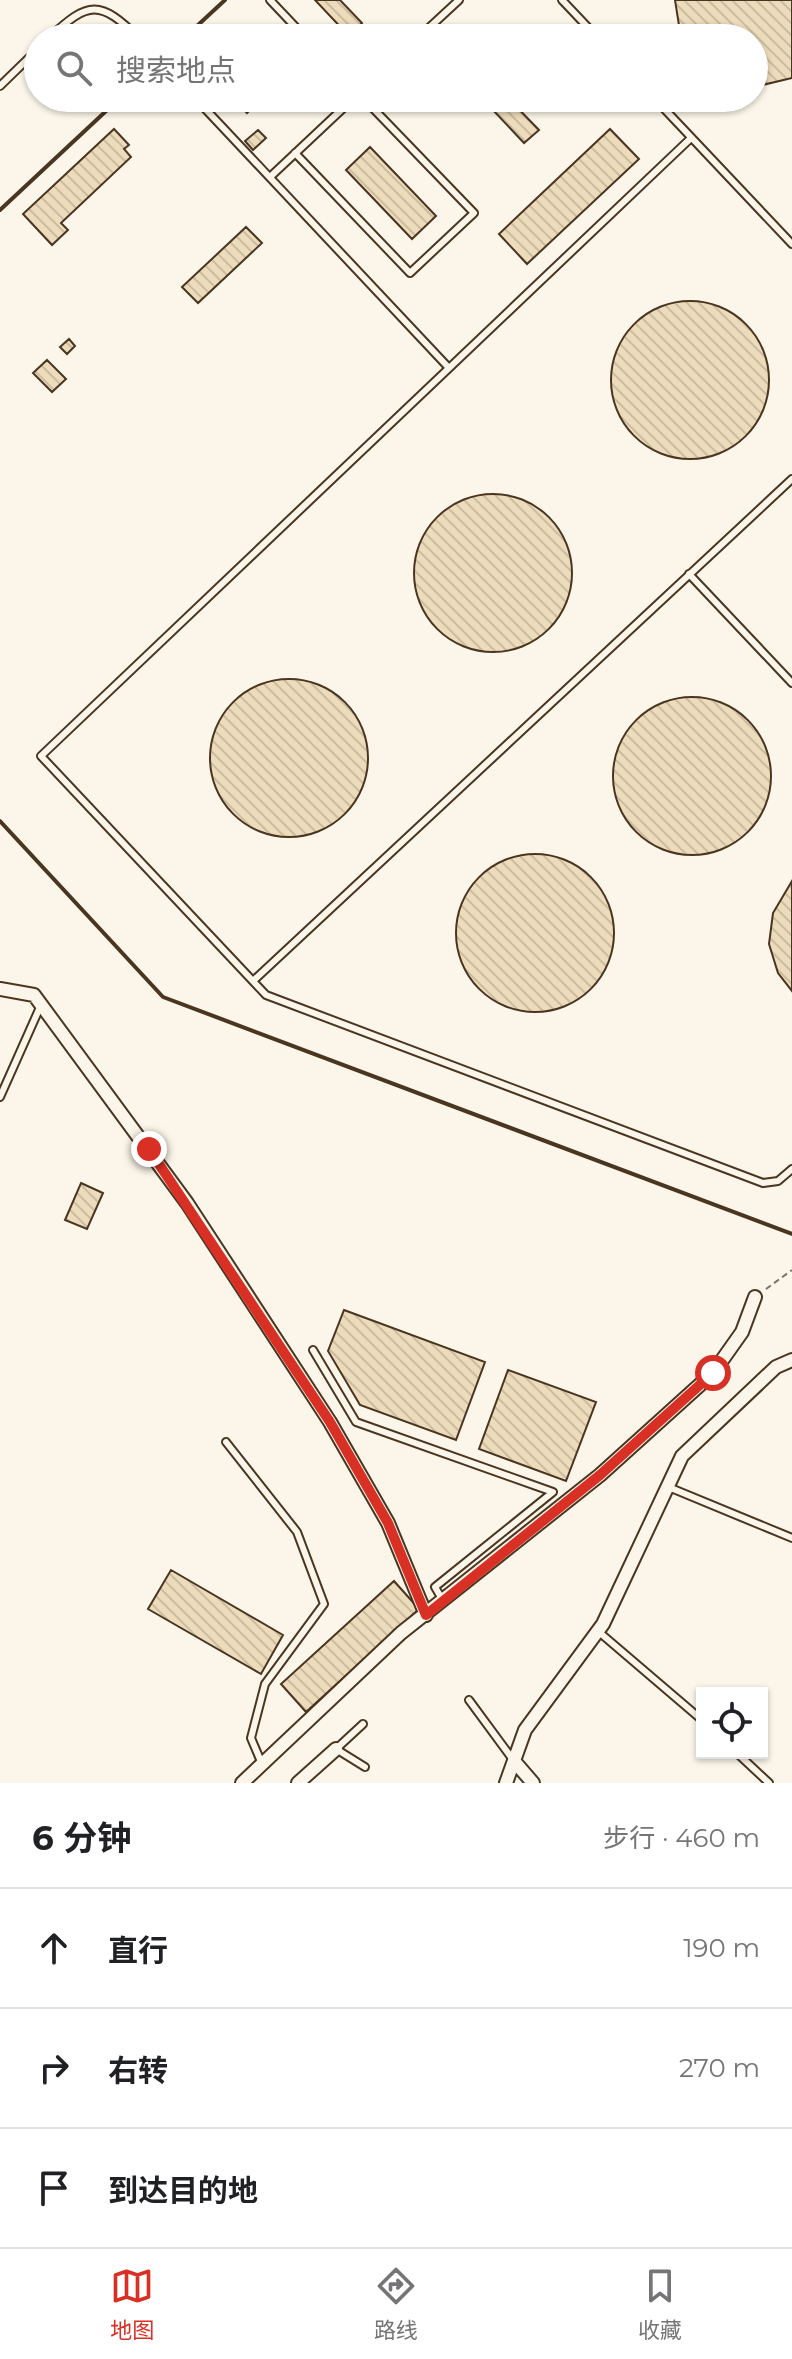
<!DOCTYPE html>
<html lang="zh">
<head>
<meta charset="utf-8">
<style>
	body { margin:0; font-family:Montserrat,"Noto Sans SC",sans-serif; background:#f2f2f2; color:#202124 }
	.controls { position:absolute; right:24px; bottom:24px; display:grid; overflow:hidden; border-radius:0px; box-shadow:0 2px 6px #0004 }
	.controls button { width:72px; height:72px; display:grid; place-items:center; padding:0; border:0; border-bottom:2px solid #e0e0e0; background:#fff; color:#202124; font:40px sans-serif }
	.stop { position:absolute; width:24px; height:24px; margin:-18px; border:6px solid #d93025; border-radius:50%; background:#fff }
	.stop.end { background:#d93025; border-color:#fff; box-shadow:0 2px 8px #0008 }
	.list { margin:0; padding:0; list-style:none }
	h2 { display:flex; justify-content:space-between; align-items:center; height:104px; margin:0; padding:0 32px; font-size:34px }
	h2 small { font-size:26px; font-weight:400; color:#757577 }
	.list li { display:grid; grid-template-columns:52px 1fr auto; gap:24px; align-items:center; box-sizing:border-box; height:120px; padding:0 32px; border-top:2px solid #e0e0e0 }
	.list b { display:block; font-size:30px; white-space:nowrap }
	.list em { font-size:26px; font-style:normal; color:#757577 }
	.icon { flex:none; width:44px; height:44px; fill:none; stroke:currentColor; stroke-width:2; stroke-linecap:round; stroke-linejoin:round }
	.map { position:relative; flex:none; width:792px; height:1783px; overflow:hidden }
	.search { position:absolute; background:#fff; box-shadow:0 2px 6px #0004; left:24px; right:24px; top:24px; height:88px; display:flex; align-items:center; gap:20px; box-sizing:border-box; padding:0 28px; border-radius:44px; color:#757577; font-size:30px }
	.sheet { height:464px; background:#fff }
	nav { display:flex; justify-content:space-around; align-items:center; box-sizing:border-box; height:112px; border-top:2px solid #e0e0e0; background:#fff; font-size:22px; color:#757577 }
	nav a { display:grid; justify-items:center; gap:4px }
	nav .on { color:#d93025 }
	.map>svg:first-child { display:block }
</style>
</head>
<body>
<div class="map">
<svg width="792" height="1783" viewBox="0 0 792 1783">
	<defs>
		<pattern id="building-back-hatch" width="6" height="6" patternUnits="userSpaceOnUse" patternTransform="scale(2)"><rect width="6" height="6" fill="#ecdcbc"/><path d="M-1 5l2 2M0 0l6 6M5-1l2 2" fill="none" stroke="#ccbda1"/></pattern>
	</defs>
	<rect width="100%" height="100%" fill="#fbf6e9"/>
	<path fill="url(#building-back-hatch)" stroke="#4a3520" stroke-width="2" d="M 315,0 L 340,0 L 362,23 L 349,36 Z
		M 675,0 L 792,0 L 792,78 L 754,87 L 754,38 L 681,38 Z
		M 551,26 L 563,38 L 539,38 Z
		M 233,98 L 262,98 L 247,113 Z
		M 501,98 L 508,98 L 539,130 L 524,143 L 491,108 Z
		M 114,129 L 129,145 L 124,149 L 131,157 L 61,223 L 68,230 L 52,245 L 23,214 Z
		M 610,129 L 639,159 L 527,264 L 499,234 Z
		M 258,130 L 266,138 L 253,150 L 245,141 Z
		M 370,147 L 436,216 L 412,239 L 346,170 Z
		M 246,227 L 262,243 L 198,303 L 182,287 Z
		M611 380a79 79 0 1 1 158 0a79 79 0 1 1-158 0Z
		M 69,339 L 75,346 L 67,354 L 60,347 Z
		M 47,360 L 66,379 L 52,392 L 33,373 Z
		M414 573a79 79 0 1 1 158 0a79 79 0 1 1-158 0Z
		M210 758a79 79 0 1 1 158 0a79 79 0 1 1-158 0Z
		M613 776a79 79 0 1 1 158 0a79 79 0 1 1-158 0Z
		M456 933a79 79 0 1 1 158 0a79 79 0 1 1-158 0Z
		M 792,881 L 792,991 L 778,973 L 769,944 L 773,913 Z
		M 81,1183 L 103,1193 L 87,1229 L 65,1220 Z
		M 344,1310 L 485,1362 L 456,1440 L 360,1405 L 328,1351 Z
		M 508,1370 L 596,1402 L 566,1481 L 479,1449 Z
		M 171,1570 L 283,1635 L 261,1674 L 148,1609 Z
		M 394,1581 L 419,1609 L 306,1712 L 281,1684 Z"/>
	<g fill="none" stroke-linecap="round" stroke-linejoin="round">
		<defs>
			<path id="service" d="M 270,0 L 306,38
				M 562,0 L 598,38
				M 49,38 C 89,0 100,0 139,38
				M 418,38 L 459,0
				M 0,86 L 38,49
				M 195,98 L 449,368
				M 654,98 L 792,244
				M 691,138 L 41,756 L 266,995 L 763,1183 L 778,1181 L 792,1169
				M 295,153 L 410,273 L 474,213 L 363,98
				M 270,177 L 354,98
				M 689,574 L 792,683
				M 253,981 L 792,479
				M 0,1097 L 41,1005
				M 313,1350 L 356,1422 L 553,1492 L 435,1587 L 442,1599
				M 226,1442 L 297,1532 L 324,1604 L 265,1684 L 251,1738 L 262,1764
				M 666,1486 L 792,1538
				M 599,1632 L 702,1720
				M 469,1700 L 514,1761
				M 363,1724 L 336,1749 L 365,1767
				M 737,1753 L 769,1783"/>
			<path id="minor" d="M 0,989 L 34,995 L 187,1203 L 330,1422 L 388,1523 L 426,1615
				M 514,1761 L 533,1783
				M 242,1783 L 401,1633 L 600,1475 L 713,1373 L 742,1332 L 755,1297
				M 298,1783 L 336,1749
				M 506,1783 L 525,1730 L 603,1624 L 682,1456 L 776,1367 L 792,1360"/>
		</defs>
		<use href="#service" stroke="#4a3520" stroke-width="10"/>
		<use href="#minor" stroke="#4a3520" stroke-width="16"/>
		<path stroke="#7f6f5c" stroke-width="2" stroke-dasharray="6 4" stroke-linecap="butt" d="M 766,1289 L 792,1270"/>
		<use href="#service" stroke="#fbf6e9" stroke-width="6"/>
		<use href="#minor" stroke="#fbf6e9" stroke-width="12"/>
		<path stroke="#4a3520" stroke-width="4" d="M 184,38 L 225,0
			M 0,210 L 120,98
			M 0,821 L 163,997 L 792,1234"/>
	</g>
	<g fill="none" stroke-linecap="round" stroke-linejoin="round">
		<path stroke="#d93025" stroke-width="10" d="M 149,1149 L 330,1422 L 388,1523 L 426,1615 L 600,1475 L 713,1373"/>
	</g>
</svg>
<div class="controls">
<button><svg class="icon" aria-label="locate" viewBox="0 0 24 24"><circle cx="12" cy="12" r="6"/><path d="M12 2v4M12 18v4M2 12h4M18 12h4"/></svg></button>
</div>
<div class="stop" style="left:713px;top:1373px"></div>
<div class="stop end" style="left:149px;top:1149px"></div>
<div class="search"><svg class="icon" aria-label="search" viewBox="0 0 24 24"><circle cx="10" cy="10" r="6"/><path d="M15 15l6 6"/></svg>搜索地点</div>
</div>
<section class="sheet">
<h2>6 分钟<small>步行 · 460 m</small></h2>
<ul class="list">
<li><svg class="icon" aria-label="ahead" viewBox="0 0 24 24"><path d="M12 20V5M6 11l6-6 6 6"/></svg><div><b>直行</b></div><em>190 m</em></li>
<li><svg class="icon" aria-label="right" viewBox="0 0 24 24"><path d="M7 20v-9h11M14 6l5 5-5 5"/></svg><div><b>右转</b></div><em>270 m</em></li>
<li><svg class="icon" aria-label="arrive" viewBox="0 0 24 24"><path d="M6 21V4h12l-3 4 3 4H6"/></svg><div><b>到达目的地</b></div></li>
</ul>
</section>
<nav>
<a class="on"><svg class="icon" aria-label="map" viewBox="0 0 24 24"><path d="M3 6l6-2 6 2 6-2v14l-6 2-6-2-6 2zM9 4v14M15 6v14"/></svg>地图</a>
<a><svg class="icon" aria-label="directions" viewBox="0 0 24 24"><path d="M12 3l9 9-9 9-9-9zM9 14v-3h6M13 9l2 2-2 2"/></svg>路线</a>
<a><svg class="icon" aria-label="saved" viewBox="0 0 24 24"><path d="M7 4h10v16l-5-4-5 4z"/></svg>收藏</a>
</nav>
</body>
</html>
